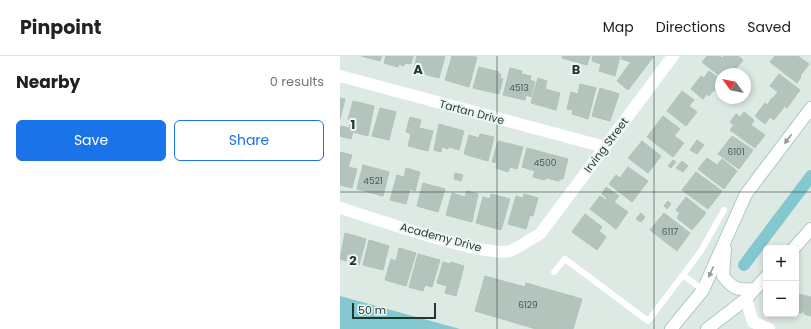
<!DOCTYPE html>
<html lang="en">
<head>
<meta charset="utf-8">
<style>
	body { margin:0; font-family:Poppins,sans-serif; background:#f2f2f2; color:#202124 }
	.controls { position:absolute; right:12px; bottom:12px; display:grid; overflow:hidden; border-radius:6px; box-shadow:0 2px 6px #0003 }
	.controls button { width:36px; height:36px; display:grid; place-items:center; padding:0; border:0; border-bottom:1px solid #e0e0e0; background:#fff; color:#202124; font:20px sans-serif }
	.compass { position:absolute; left:375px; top:12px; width:36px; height:36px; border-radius:50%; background:#fff; box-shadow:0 2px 6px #0003; rotate:303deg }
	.scale { position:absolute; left:12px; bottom:10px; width:84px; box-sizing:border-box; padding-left:4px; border:2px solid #1f3830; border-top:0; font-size:11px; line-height:14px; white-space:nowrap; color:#1f3830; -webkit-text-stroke:3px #edf6f1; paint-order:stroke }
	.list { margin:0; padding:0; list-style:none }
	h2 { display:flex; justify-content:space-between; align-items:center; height:52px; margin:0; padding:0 16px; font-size:17px }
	h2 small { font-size:13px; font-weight:400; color:#757577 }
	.actions { display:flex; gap:8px; padding:12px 16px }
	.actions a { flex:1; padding:9px 0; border:1px solid #1a73e8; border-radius:6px; text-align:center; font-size:14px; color:#1a73e8 }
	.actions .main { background:#1a73e8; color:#fff }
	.map { position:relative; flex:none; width:471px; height:273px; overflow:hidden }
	header { display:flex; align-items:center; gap:24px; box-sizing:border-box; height:56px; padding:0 20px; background:#fff; border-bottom:1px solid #e0e0e0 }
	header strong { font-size:19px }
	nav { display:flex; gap:22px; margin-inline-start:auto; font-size:14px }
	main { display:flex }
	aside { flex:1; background:#fff }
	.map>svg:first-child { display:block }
</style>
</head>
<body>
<header>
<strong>Pinpoint</strong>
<nav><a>Map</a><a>Directions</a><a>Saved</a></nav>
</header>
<main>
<aside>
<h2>Nearby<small>0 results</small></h2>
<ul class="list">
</ul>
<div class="actions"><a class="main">Save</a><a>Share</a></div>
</aside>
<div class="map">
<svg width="471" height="273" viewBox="0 0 471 273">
	<rect width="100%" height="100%" fill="#dde9e3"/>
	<path fill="#83c7cf" d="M 0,240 L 120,273 L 0,273 Z"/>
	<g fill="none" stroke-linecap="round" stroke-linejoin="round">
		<path stroke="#83c7cf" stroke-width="12" d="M 404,209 L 471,120"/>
	</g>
	<path fill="#b2c4bc" stroke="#b0c2ba" d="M 21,0 L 42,0 L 40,5 Z
		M 46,0 L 73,0 L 71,8 L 65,7 L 64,10 L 59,8 L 58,11 L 44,7 Z
		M 77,0 L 105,0 L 99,22 L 73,15 Z
		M 112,0 L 137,1 L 129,31 L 105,24 Z
		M 222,0 L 250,0 L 247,9 L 222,2 Z
		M 253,0 L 280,0 L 275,20 L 259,15 L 261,8 L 252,5 Z
		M 282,0 L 314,0 L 288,34 L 277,25 L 291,6 L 281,3 Z
		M 367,0 L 380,0 L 382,2 L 384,0 L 398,0 L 403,4 L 395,14 L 400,17 L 381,18 L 381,21 L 362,6 Z
		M 435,0 L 458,0 L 469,8 L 460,20 L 461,21 L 457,27 L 430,6 Z
		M 139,11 L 159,16 L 158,18 L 161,18 L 160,22 L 163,23 L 159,38 L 133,32 Z
		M 170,12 L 182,15 L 181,18 L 191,20 L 190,24 L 195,26 L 191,41 L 186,39 L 185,44 L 163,39 Z
		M 369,15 L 381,24 L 379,27 L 381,30 L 377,36 L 374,34 L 369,40 L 367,38 L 363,43 L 351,33 L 361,20 L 364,22 Z
		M 439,18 L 460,34 L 447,52 L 433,42 L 438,36 L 430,30 Z
		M 198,22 L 207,25 L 205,33 L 220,37 L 216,54 L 191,47 Z
		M 240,28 L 256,32 L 248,63 L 232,58 L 233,54 L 227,53 L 231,36 L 238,38 Z
		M 260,32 L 279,38 L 270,65 L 252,60 Z
		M 342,35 L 354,44 L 349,50 L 357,56 L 346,70 L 327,55 Z
		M 0,42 L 5,43 L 0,63 Z
		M 432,42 L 444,51 L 434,64 L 430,61 L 425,68 L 415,60 L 425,47 L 427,49 Z
		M 13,45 L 34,50 L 28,80 L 13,76 L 11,83 L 0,80 L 0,75 L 1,70 L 9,72 L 11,65 L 8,64 Z
		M 40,52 L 56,56 L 49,84 L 32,80 Z
		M 404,56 L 414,64 L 411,69 L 425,79 L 415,92 L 390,74 L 394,69 L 390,66 L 396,58 L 400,61 Z
		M 323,60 L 340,73 L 334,80 L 344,87 L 333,101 L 307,81 Z
		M 70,61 L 81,64 L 79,72 L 93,75 L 88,95 L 68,90 L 71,78 L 66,76 Z
		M 99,68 L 124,75 L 119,94 L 109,91 L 108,93 L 102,91 L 101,96 L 94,94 Z
		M 140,78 L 154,81 L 148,105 L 124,98 L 129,79 L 139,82 Z
		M 392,80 L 413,94 L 399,113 L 378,98 Z
		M 357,84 L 364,89 L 357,98 L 350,94 Z
		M 158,85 L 183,91 L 177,113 L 170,111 L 168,116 L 156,112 L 157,107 L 152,106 Z
		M 302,85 L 321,100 L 308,117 L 288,102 Z
		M 187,92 L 228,103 L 223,123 L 220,123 L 219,125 L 206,122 L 205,124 L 193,121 L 195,115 L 182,111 Z
		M 0,96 L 12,99 L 8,111 L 17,113 L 12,132 L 0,129 Z
		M 367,102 L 377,109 L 382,103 L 397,115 L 384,133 L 358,113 Z
		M 333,104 L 336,106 L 331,112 L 328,110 Z
		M 342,105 L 348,110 L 343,116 L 336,112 Z
		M 23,109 L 49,116 L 43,140 L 17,133 Z
		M 288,111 L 308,125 L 292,146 L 269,128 L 276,119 L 280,122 Z
		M 66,112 L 80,116 L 75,135 L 70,133 L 66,148 L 50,144 L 57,119 L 64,121 Z
		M 356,116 L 382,135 L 368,153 L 342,134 Z
		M 115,117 L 123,119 L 121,125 L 114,123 Z
		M 83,127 L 105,133 L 98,156 L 77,150 Z
		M 266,131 L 279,140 L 274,146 L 288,156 L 276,173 L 250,153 L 260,140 L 266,144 L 267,142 L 262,138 Z
		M 127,135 L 138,138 L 132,166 L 106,159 L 112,137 L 125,141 Z
		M 151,138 L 170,143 L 161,174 L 136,167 L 143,141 L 150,143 Z
		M 184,138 L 198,142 L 193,160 L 190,159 L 186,173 L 168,168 L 176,140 L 183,142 Z
		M 346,141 L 366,157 L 352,174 L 337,162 L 340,157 L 336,154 Z
		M 328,145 L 331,148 L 327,153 L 324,150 Z
		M 301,157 L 305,161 L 301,166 L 296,163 Z
		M 324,157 L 350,177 L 337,195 L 310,174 Z
		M 245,158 L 262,171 L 259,175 L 266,181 L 257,194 L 232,176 Z
		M 5,177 L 26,183 L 19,209 L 9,206 L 11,199 L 7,198 L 6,205 L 0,203 Z
		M 29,184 L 49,190 L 43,214 L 23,209 Z
		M 59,192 L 76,197 L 66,230 L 45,224 L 51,203 L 56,205 Z
		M 78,198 L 100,204 L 92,231 L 85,229 L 83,235 L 69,231 Z
		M 103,206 L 110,208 L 111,206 L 124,210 L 116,240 L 105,237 L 107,230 L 97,227 Z
		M 145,220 L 185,231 L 186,227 L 242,243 L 233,273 L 196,273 L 135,255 Z
		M 458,238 L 471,241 L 471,260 L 464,258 L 465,255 L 462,255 L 462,257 L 456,256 Z"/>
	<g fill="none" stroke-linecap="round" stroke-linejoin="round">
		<defs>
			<path id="secondary" d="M 454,192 L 471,173
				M 385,193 L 383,220 C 394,234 397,234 415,233
				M 331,273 L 363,234 L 406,138 L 471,52
				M 367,273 L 406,243 L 426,221"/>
		</defs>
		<use href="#secondary" stroke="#b0c9bf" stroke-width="14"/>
		<path stroke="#fff" stroke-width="6" d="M 214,216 L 225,203 L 308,265 L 343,219 L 363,234
			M 343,219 L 361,195 L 384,154"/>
		<path stroke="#fff" stroke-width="12" d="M 0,20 L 265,91
			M 0,152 C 31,161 145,202 170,195 C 180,191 190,183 200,178 L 333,0
			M 406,243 L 413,266 L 429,273"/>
		<use href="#secondary" stroke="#fff" stroke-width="12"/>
	</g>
	<defs><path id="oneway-solid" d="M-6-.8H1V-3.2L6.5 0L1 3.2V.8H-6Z"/></defs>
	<g fill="#8f9c98">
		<use href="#oneway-solid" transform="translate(448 83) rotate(127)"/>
		<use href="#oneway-solid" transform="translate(371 216) rotate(114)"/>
	</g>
	<path fill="none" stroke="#1f3830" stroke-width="1" stroke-opacity="0.55" d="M 157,0 L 157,273M 314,0 L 314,273M 0,136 L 471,136"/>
	<g text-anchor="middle" stroke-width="4" stroke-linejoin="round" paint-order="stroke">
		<g font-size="9" fill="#445b53">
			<text x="179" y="35">4513</text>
			<text x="396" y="99">6101</text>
			<text x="205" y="110">4500</text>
			<text x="33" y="128">4521</text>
			<text x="330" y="179">6117</text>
			<text x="188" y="252">6129</text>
		</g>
		<g font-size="11" fill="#1f3830" stroke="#edf6f1">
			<text transform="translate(132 56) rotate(15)" y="4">Tartan Drive</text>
			<text transform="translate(266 89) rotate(-53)" y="4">Irving Street</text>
			<text transform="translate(101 181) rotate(15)" y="4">Academy Drive</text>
		</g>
	</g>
	<g font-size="13" text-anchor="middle" font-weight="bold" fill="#1f3830" stroke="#edf6f1" stroke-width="4" stroke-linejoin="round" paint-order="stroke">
		<text x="78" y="18">A</text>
		<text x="236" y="18">B</text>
		<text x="13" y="73">1</text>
		<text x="13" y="209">2</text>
	</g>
</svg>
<div class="controls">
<button>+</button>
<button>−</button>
</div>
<svg class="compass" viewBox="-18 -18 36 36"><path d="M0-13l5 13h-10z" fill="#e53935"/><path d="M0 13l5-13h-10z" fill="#757577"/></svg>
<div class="scale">50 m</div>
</div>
</main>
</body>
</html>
